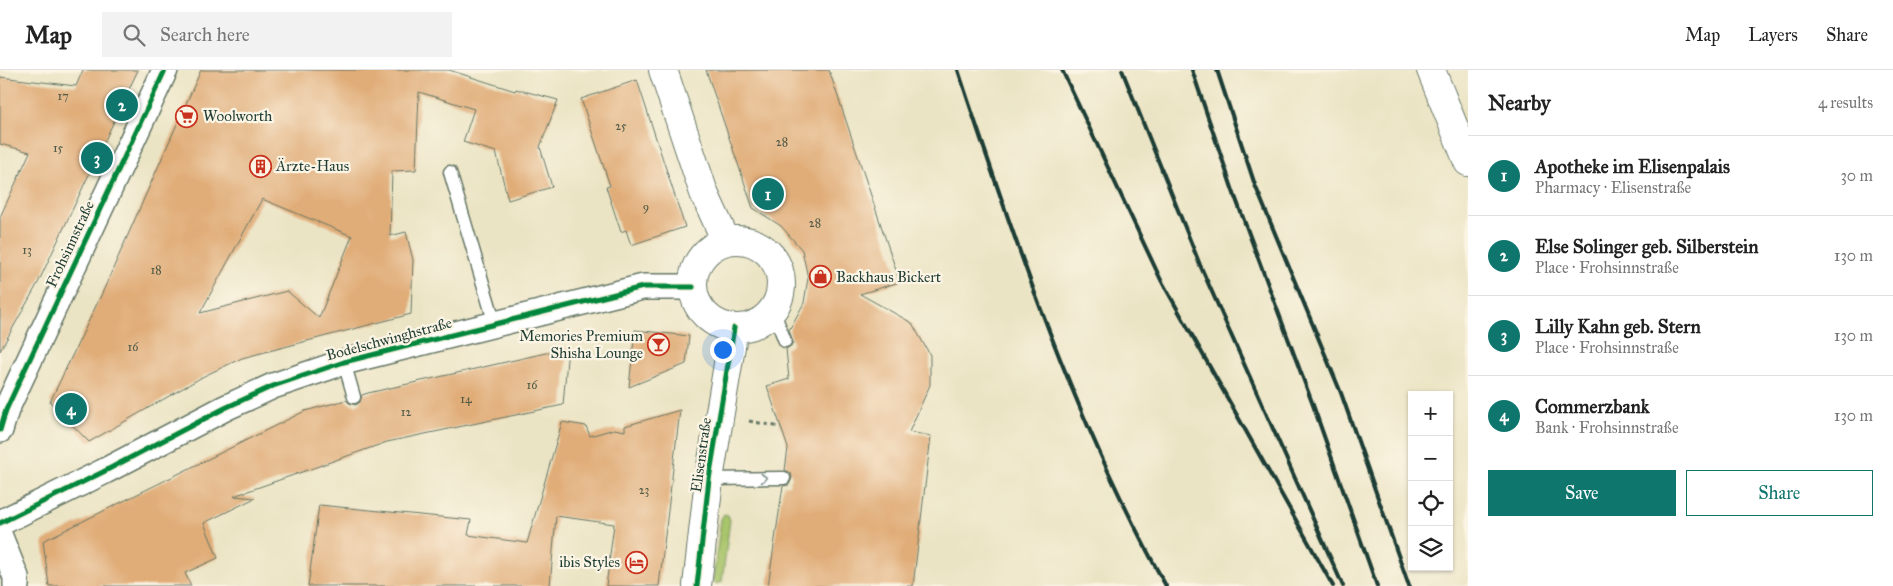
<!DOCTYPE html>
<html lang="en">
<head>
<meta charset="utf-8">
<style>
	body { margin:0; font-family:"IM FELL Great Primer",serif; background:#f2f2f2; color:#222 }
	.controls { position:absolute; right:15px; bottom:15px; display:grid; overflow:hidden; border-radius:0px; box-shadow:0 1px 4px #0004 }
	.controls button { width:45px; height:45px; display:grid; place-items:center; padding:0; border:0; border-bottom:1px solid #e0e0e0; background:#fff; color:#222; font:25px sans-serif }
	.you { position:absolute; left:722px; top:279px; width:18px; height:18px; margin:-12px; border:4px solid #fff; border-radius:50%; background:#1a73e8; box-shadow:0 0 0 8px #1a73e833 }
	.badge { display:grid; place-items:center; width:32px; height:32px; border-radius:50%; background:#0f766e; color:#fff; font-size:16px; font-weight:700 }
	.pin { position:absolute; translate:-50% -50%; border:2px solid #fff; box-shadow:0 1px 5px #0006 }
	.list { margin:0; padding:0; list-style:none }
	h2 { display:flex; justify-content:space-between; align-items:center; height:65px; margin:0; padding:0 20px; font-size:21px }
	h2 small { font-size:16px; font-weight:400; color:#767676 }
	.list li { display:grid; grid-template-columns:32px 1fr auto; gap:15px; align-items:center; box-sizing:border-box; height:80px; padding:0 20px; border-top:1px solid #e0e0e0 }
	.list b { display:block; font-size:19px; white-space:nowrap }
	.list p { margin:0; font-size:16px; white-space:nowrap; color:#767676 }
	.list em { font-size:16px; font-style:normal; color:#767676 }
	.actions { display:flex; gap:10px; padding:15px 20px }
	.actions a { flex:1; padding:11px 0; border:1px solid #0f766e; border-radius:0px; text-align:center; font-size:18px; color:#0f766e }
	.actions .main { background:#0f766e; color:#fff }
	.icon { flex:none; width:28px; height:28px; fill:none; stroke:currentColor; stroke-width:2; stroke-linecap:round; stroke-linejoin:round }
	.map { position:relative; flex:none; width:1468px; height:516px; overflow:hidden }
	header { display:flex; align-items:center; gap:30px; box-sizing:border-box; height:70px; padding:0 25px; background:#fff; border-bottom:1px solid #e0e0e0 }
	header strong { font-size:24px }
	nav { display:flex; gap:28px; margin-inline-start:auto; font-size:18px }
	.search { width:350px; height:45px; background:#f2f2f2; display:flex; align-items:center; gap:12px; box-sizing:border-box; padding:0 18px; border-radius:0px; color:#767676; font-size:19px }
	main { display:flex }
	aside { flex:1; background:#fff }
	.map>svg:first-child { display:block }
</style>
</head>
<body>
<header>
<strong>Map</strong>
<div class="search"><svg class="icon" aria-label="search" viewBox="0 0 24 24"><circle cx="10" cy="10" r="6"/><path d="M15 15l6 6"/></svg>Search here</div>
<nav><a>Map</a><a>Layers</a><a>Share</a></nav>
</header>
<main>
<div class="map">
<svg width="1468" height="516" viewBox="0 0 1468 516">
	<rect width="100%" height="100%" fill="#fcf5e5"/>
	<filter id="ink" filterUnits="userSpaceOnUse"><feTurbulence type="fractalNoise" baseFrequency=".02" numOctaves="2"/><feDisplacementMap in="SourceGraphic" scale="10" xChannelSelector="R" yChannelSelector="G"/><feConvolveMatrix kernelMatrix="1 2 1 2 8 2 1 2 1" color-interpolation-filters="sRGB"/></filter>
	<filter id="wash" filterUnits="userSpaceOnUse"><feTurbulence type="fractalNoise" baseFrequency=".0096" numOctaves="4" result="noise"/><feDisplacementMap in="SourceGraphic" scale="20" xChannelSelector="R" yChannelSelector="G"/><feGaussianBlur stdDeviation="1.12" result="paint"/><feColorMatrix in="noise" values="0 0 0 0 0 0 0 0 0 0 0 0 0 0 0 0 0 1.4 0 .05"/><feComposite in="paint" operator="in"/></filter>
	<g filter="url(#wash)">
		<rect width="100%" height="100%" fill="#ebe4c4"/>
		<path fill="#a9c56c" stroke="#648150" d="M 724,444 L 728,445 L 730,450 L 722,512 L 716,514 L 713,510 L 721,449 Z"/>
		<g id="blocks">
			<path fill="#e0ac77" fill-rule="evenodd" d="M 83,0 L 138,0 L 38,213 L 0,281 L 0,147 L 30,82 L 0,74 L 0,7 L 76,16 Z
				M 201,0 L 449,0 L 515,21 L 516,19 L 558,30 L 540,77 L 552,117 L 508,130 L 496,82 L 463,72 L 474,39 L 419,22 L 416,100 L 392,101 L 390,166 L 406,162 L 413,190 L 411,244 L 242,288 L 204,306 L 89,372 L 50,332 L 104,219 ZM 262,129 L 352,166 L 319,248 L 287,221 L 200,243 Z
				M 706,0 L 829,0 L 900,212 L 860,224 L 912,253 L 930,285 L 930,315 L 909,362 L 931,366 L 913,516 L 768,516 L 783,416 L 789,415 L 792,408 L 791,403 L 785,400 L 788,378 L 767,316 L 789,309 L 786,279 L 791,276 L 793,272 L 789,260 L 804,233 L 808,208 L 802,180 L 781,156 L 753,138 Z
				M 637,10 L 685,157 L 631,175 L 626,160 L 621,162 L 606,117 L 610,116 L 581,29 Z
				M 635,260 L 689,266 L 686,294 L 629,317 Z
				M 568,278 L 563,335 L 387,372 L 234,426 L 255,428 L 204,453 L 218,488 L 185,503 L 191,516 L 49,516 L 43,471 L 305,341 L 346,330 L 349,333 L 356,335 L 360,332 L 362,325 L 368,323 Z
				M 680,340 L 659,516 L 606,516 L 614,454 L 556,446 L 550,516 L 308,516 L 319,435 L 471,450 L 468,465 L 527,473 L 562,352 L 586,356 L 590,366 L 614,359 L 625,361 L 625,356 Z"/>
		</g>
	</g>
	<g filter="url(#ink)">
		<use href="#blocks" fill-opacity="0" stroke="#676" stroke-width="1"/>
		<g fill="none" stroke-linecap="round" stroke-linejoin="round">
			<defs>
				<path id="lane" d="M 450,102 L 495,254
					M 773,240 L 785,271
					M 344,292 L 354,327
					M 709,409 L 784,408"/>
				<path id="street" d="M 0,360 L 6,340 L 165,0
					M 0,453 L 103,402 L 225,338 L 273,316 L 344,292 L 643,217 L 693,217
					M 0,467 L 16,507 L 16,516"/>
				<path id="secondary" d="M 663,0 L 704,123 L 726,171
					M693 214a44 44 0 1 1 88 0a44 44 0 1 1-88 0Z
					M 697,516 L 709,409 L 734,258"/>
				<path id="primary" d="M 1431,0 L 1468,92"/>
			</defs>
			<use href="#lane" stroke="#676" stroke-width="15"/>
			<use href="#street" stroke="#676" stroke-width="28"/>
			<use href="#secondary" stroke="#676" stroke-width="30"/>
			<use href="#primary" stroke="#676" stroke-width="30"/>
			<path stroke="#676" stroke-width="3" stroke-dasharray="4 4" stroke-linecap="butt" d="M 749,351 L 781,357"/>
			<use href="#lane" stroke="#fff" stroke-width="12"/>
			<use href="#street" stroke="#fff" stroke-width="25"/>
			<use href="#secondary" stroke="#fff" stroke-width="28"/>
			<use href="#primary" stroke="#fff" stroke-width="28"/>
			<path stroke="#1f3d34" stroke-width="4" d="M 958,0 C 1016,176 1076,354 1166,516
				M 1062,0 L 1161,210 L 1333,516
				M 1122,0 L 1200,195 L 1343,516
				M 1192,0 L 1233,121 L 1313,335 L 1377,516
				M 1217,0 L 1255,115 L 1341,323 L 1409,516"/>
			<defs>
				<path id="cycleway" d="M 0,360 L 6,340 L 165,0
					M 0,453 L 103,402 L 225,338 L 273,316 L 344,292 L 643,217 L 693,217
					M 697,516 L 709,409 L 734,258"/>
			</defs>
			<use href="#cycleway" stroke="#fcf5e5" stroke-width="8"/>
			<use href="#cycleway" stroke="#00873e" stroke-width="5"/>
		</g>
		<defs><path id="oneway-chevron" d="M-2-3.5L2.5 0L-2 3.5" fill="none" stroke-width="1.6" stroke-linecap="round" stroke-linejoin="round" transform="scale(1.25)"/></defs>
		<use stroke="#8f9e9a" href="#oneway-chevron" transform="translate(764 408) rotate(-1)"/>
	</g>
	<defs>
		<symbol id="supermarket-ring" viewBox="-11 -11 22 22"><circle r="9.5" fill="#fcf5e5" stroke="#c8321e" stroke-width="1.5"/><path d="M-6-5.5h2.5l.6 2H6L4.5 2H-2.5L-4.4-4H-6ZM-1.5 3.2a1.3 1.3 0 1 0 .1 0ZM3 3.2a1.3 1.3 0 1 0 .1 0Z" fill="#c8321e"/></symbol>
		<symbol id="building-ring" viewBox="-11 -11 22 22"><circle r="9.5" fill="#fcf5e5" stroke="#c8321e" stroke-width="1.5"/><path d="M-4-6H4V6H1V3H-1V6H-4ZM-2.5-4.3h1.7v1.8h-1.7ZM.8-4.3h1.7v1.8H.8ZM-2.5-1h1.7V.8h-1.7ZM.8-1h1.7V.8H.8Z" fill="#c8321e"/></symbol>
		<symbol id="shop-ring" viewBox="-11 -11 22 22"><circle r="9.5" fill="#fcf5e5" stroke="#c8321e" stroke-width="1.5"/><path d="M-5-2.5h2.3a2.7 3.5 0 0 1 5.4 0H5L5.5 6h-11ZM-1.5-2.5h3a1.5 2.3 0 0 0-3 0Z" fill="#c8321e"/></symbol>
		<symbol id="bar-ring" viewBox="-11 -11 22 22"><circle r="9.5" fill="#fcf5e5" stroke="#c8321e" stroke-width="1.5"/><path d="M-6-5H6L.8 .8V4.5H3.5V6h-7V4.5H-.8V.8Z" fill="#c8321e"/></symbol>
		<symbol id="hotel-ring" viewBox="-11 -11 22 22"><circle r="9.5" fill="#fcf5e5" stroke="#c8321e" stroke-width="1.5"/><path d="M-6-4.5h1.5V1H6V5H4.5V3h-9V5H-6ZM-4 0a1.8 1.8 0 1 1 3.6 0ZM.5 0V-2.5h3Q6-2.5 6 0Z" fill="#c8321e"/></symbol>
	</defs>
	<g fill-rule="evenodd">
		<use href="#supermarket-ring" x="174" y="34" width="25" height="25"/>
		<use href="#building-ring" x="248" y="84" width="25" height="25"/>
		<use href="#shop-ring" x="808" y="194" width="25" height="25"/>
		<use href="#bar-ring" x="646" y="262" width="25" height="25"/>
		<use href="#hotel-ring" x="624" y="480" width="25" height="25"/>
	</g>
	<g text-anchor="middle" stroke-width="4.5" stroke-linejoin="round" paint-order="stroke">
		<g font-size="12" fill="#4f5945">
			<text x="63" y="30">17</text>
			<text x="621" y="60">25</text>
			<text x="782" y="76">28</text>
			<text x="58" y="82">15</text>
			<text x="646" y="141">9</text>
			<text x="815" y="157">28</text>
			<text x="27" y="184">13</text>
			<text x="156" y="204">18</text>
			<text x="133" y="281">16</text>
			<text x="532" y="319">16</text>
			<text x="466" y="333">14</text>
			<text x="406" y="346">12</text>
			<text x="644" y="424">23</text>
		</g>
		<g font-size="15" fill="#1f3d34" stroke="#fcf5e5" text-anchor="start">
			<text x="203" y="51">Woolworth</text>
			<text x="276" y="101">Ärzte-Haus</text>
			<text x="836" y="212">Backhaus Bickert</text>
			<text x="643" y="271" text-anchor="end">Memories Premium<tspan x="643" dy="17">Shisha Lounge</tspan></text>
			<text x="620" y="497" text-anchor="end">ibis Styles</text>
		</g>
		<g font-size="15" fill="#1f3d34" stroke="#fcf5e5">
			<text transform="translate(70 174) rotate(-65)" y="5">Frohsinnstraße</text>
			<text transform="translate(389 269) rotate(-15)" y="5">Bodelschwinghstraße</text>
			<text transform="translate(701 385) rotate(-82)" y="5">Elisenstraße</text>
		</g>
	</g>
</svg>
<div class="controls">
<button>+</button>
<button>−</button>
<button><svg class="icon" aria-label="locate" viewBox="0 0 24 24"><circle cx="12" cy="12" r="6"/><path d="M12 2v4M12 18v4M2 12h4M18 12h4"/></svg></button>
<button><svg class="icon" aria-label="layers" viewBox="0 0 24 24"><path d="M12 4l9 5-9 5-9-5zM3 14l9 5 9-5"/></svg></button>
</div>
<div class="you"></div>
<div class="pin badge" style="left:768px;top:124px">1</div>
<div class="pin badge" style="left:122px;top:35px">2</div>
<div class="pin badge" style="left:97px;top:88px">3</div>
<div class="pin badge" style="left:71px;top:339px">4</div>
</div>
<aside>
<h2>Nearby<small>4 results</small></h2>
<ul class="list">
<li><span class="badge">1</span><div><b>Apotheke im Elisenpalais</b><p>Pharmacy · Elisenstraße</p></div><em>30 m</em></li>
<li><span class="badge">2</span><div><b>Else Solinger geb. Silberstein</b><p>Place · Frohsinnstraße</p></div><em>130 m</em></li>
<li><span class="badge">3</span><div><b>Lilly Kahn geb. Stern</b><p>Place · Frohsinnstraße</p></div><em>130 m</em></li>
<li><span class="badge">4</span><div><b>Commerzbank</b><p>Bank · Frohsinnstraße</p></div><em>130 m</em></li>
</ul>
<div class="actions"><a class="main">Save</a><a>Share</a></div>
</aside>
</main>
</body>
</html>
